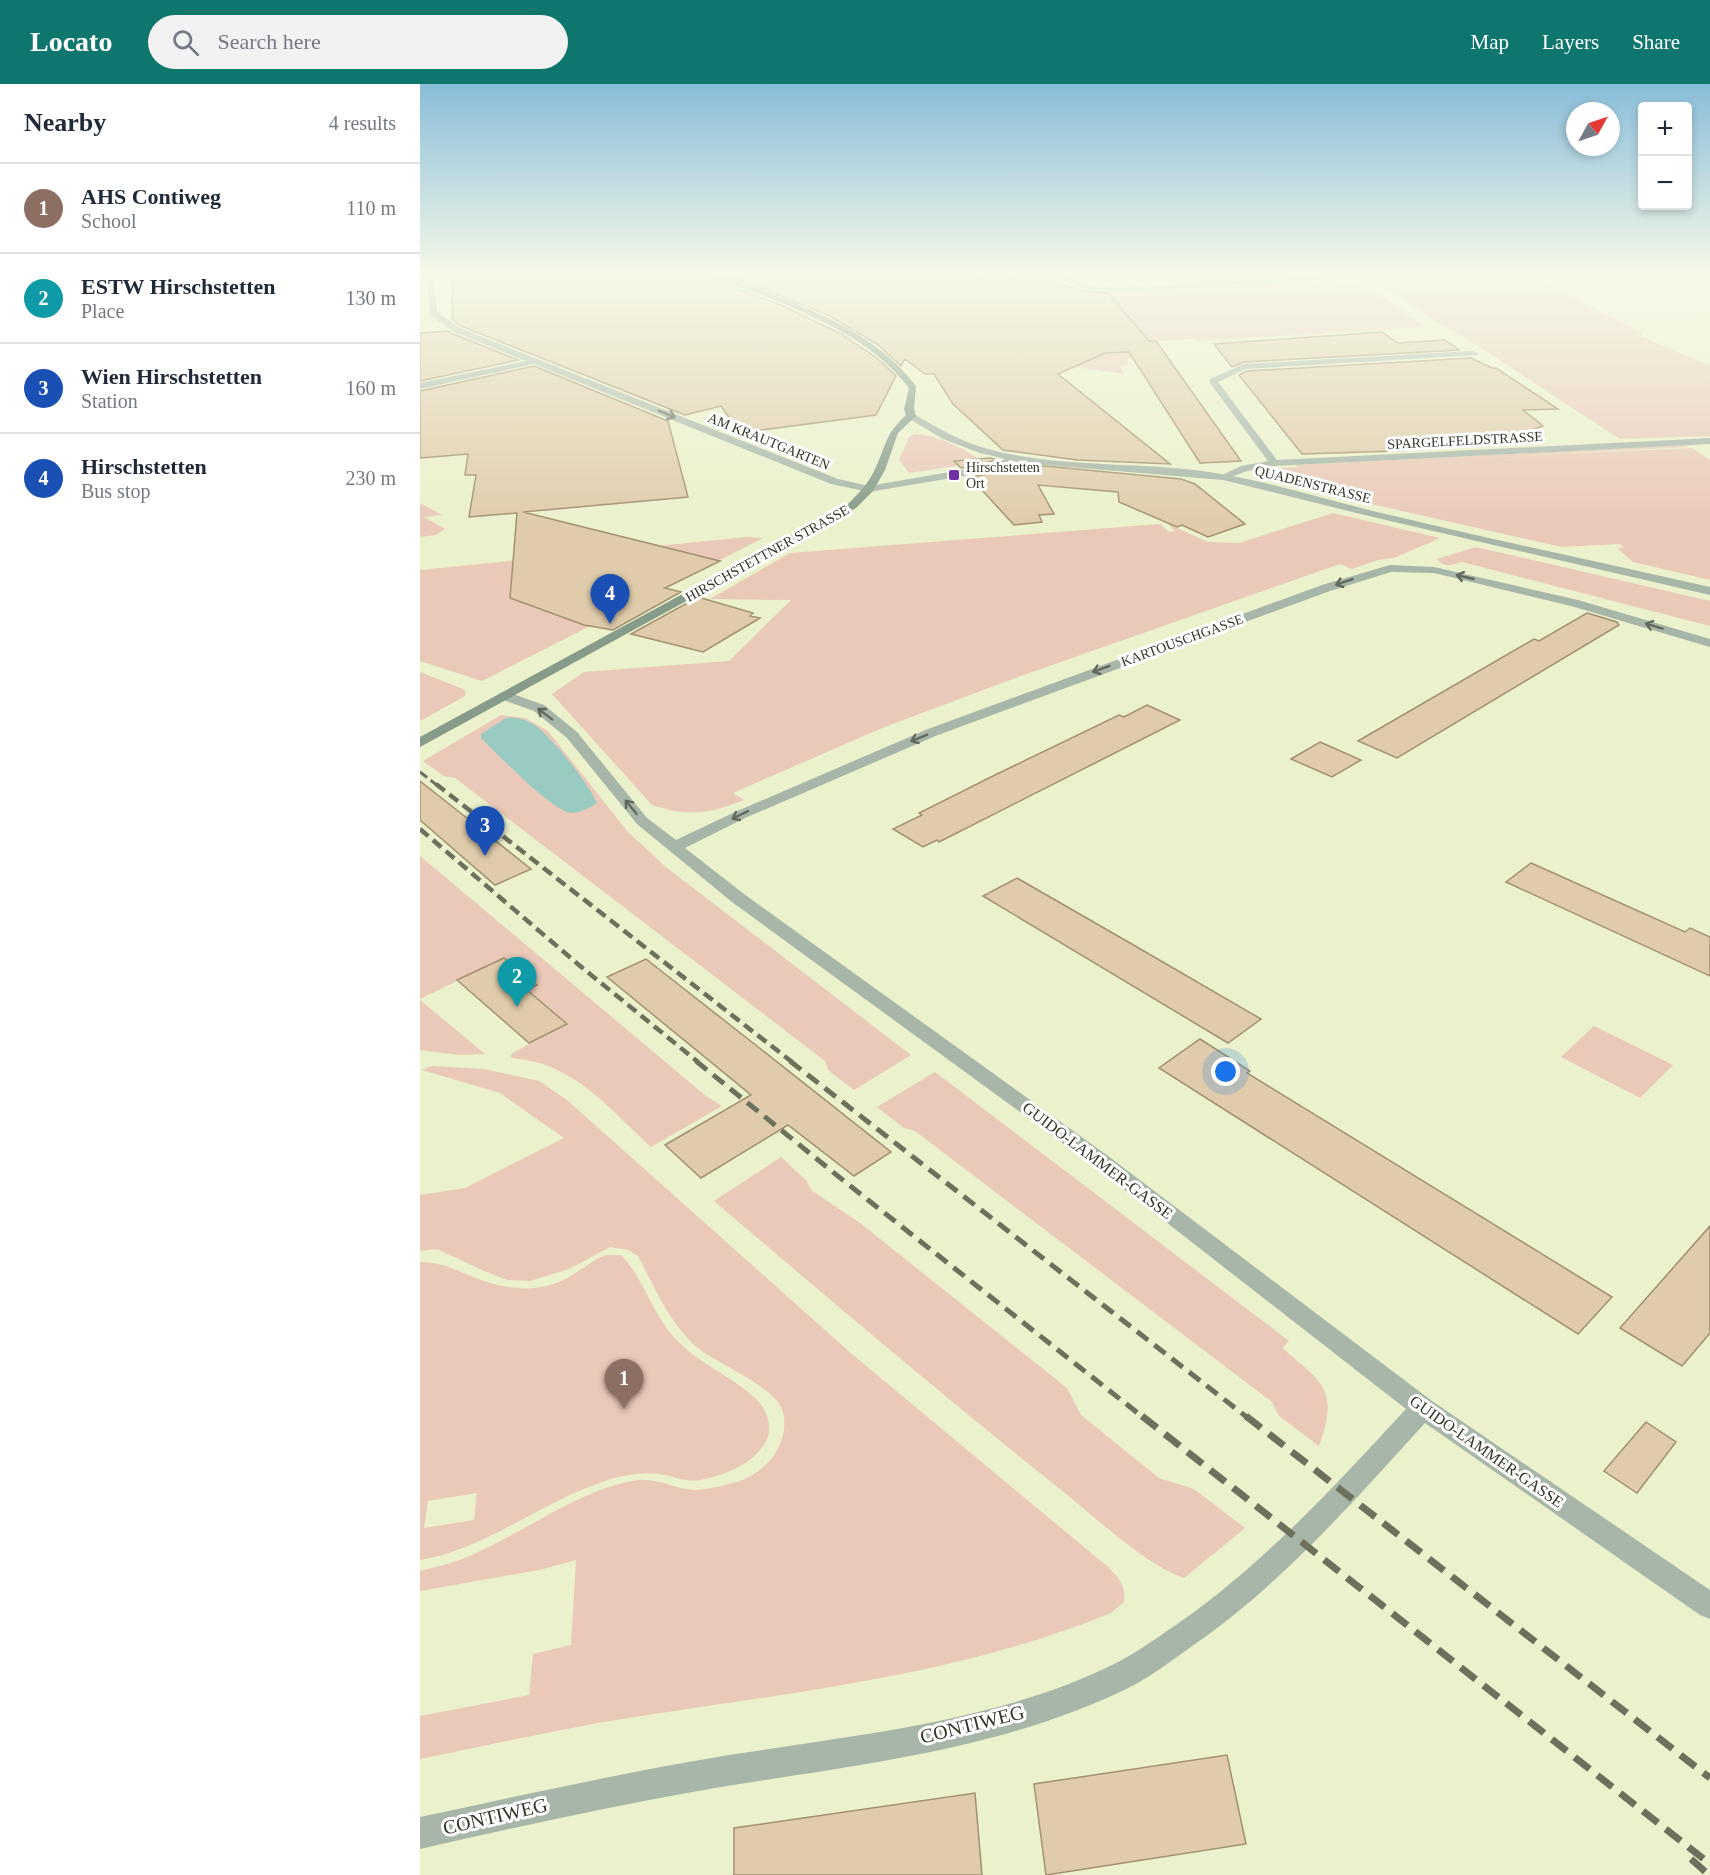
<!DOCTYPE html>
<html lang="en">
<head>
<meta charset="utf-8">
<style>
	body { margin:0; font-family:Georgia,serif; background:#f2f2f3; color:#1f2937 }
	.controls { position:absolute; right:18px; top:18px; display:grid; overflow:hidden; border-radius:6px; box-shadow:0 3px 9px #0003 }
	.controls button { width:54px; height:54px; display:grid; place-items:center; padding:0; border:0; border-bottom:2px solid #e0e1e3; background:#fff; color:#1f2937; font:30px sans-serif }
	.compass { position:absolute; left:1146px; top:18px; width:54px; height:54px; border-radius:50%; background:#fff; box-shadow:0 3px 9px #0003; rotate:50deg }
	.you { position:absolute; left:806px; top:988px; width:21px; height:21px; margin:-15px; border:4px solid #fff; border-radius:50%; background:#1a73e8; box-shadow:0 0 0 9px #1a73e833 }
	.badge { display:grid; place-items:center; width:39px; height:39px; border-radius:50%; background:#0f766e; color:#fff; font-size:20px; font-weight:700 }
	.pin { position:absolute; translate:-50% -50px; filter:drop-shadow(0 2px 3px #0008) }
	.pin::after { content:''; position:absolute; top:32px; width:21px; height:18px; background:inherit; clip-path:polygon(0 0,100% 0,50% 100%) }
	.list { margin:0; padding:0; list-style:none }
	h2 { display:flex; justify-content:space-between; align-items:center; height:78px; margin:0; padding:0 24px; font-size:26px }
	h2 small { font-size:20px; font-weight:400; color:#747a83 }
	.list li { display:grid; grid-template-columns:39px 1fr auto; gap:18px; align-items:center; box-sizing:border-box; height:90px; padding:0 24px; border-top:2px solid #e0e1e3 }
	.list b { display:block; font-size:22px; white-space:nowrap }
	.list p { margin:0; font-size:20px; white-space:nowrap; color:#747a83 }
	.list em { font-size:20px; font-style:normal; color:#747a83 }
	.icon { flex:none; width:33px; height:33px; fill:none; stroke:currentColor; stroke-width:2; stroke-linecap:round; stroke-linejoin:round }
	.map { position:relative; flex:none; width:1290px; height:1791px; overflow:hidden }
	header { display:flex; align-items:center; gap:36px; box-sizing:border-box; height:84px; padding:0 30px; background:#0f766e; color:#fff }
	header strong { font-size:28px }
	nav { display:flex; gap:33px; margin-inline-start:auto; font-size:21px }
	.search { width:420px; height:54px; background:#f2f2f3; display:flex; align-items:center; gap:15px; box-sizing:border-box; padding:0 21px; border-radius:33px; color:#747a83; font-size:22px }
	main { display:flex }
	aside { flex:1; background:#fff }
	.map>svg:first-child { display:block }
</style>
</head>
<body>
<header>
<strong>Locato</strong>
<div class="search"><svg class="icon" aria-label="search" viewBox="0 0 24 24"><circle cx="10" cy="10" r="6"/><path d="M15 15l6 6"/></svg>Search here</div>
<nav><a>Map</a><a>Layers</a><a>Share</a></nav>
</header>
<main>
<aside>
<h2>Nearby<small>4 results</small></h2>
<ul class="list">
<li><span class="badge" style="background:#8d6e63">1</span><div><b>AHS Contiweg</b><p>School</p></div><em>110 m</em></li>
<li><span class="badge" style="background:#0f9aa8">2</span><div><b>ESTW Hirschstetten</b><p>Place</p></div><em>130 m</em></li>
<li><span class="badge" style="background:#1a4fb4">3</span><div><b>Wien Hirschstetten</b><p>Station</p></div><em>160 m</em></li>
<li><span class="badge" style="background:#1a4fb4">4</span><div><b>Hirschstetten</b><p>Bus stop</p></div><em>230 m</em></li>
</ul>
</aside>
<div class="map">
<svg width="1290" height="1791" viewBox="0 0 1290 1791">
	<rect width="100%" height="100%" fill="#eaf1cb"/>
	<path fill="#eac9b9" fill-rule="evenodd" d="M 939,190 L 1109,190 L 1222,249 L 1221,252 L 1290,282 L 1290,352 L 1200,355 L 1058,262 Z
		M 914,197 L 950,205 L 985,226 L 983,228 L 1006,243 L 778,257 L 770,255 L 709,259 L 719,272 L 708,275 L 707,281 L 700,282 L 704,290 L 635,280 L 682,270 L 669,210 Z
		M 494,350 C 512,349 549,366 562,378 L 489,389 L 479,376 L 489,353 Z
		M 1264,361 L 1269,363 L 1076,373 L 1272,364 L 1290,376 L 1290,496 L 1213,478 L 1197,464 L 1204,464 L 1200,460 L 1142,463 L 845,396 L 839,390 L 846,385 L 877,383 L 876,381 Z
		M 0,419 L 22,431 L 4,433 L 25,445 L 16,451 L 0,453 Z
		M 913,429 L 1020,454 L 974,474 L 958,476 L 932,485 L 920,480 L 598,593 L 462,644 L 313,709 L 324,716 C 289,730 268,733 232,721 L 132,610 L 164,588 L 309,577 L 371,516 L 290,515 L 370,469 L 740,440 L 749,448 L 755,447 L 748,440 L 788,458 L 819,459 Z
		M 327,453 L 343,454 L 62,597 L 0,577 L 0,486 Z
		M 1056,463 L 1290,517 L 1290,542 L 1042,478 C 1033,481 1024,484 1017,475 Z
		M 0,588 L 43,605 L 46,608 L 45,612 L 0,637 Z
		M 81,631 L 105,634 L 128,647 L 207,747 L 247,784 L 491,971 L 434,1006 L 408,986 L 405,977 L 35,694 L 24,692 L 3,677 Z
		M 0,772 L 286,1012 L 302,1022 L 231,1063 C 201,1036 171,1000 133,984 C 121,978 106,976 92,974 L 90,972 L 93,969 L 147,939 L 107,906 L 84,874 L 0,915 Z
		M 0,916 L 65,970 L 40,971 L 0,966 Z
		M 1174,942 L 1253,981 L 1220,1014 L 1141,973 Z
		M 12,982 L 64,985 L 119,997 L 147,1016 L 433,1271 L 688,1483 C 699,1494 706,1502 704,1518 L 691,1529 C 528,1596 350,1610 178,1639 C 118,1650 59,1663 0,1675 L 0,1632 L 109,1611 L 113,1570 L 151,1561 L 156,1476 L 119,1486 L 0,1507 L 0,1487 C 19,1482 38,1478 56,1469 C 108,1446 156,1408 212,1397 C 236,1392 252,1405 274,1406 C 286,1406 317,1399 327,1394 C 352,1382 373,1351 361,1323 C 350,1300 294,1279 273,1260 C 248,1236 234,1202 218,1172 L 208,1166 L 190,1163 L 149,1185 L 110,1197 L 87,1196 L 64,1187 L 17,1165 L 0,1167 L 0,1111 L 45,1104 L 144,1054 L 80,1009 L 2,986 Z
		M 515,988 L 869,1257 L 862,1264 C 904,1300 919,1305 899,1362 L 859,1332 L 852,1318 L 495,1047 L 484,1044 L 457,1023 Z
		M 361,1073 L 387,1097 L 391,1106 L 440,1139 L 647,1304 L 661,1331 L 739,1394 L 774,1405 L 825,1444 L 764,1494 C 725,1481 673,1431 640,1405 C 522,1311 408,1214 294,1117 Z
		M 185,1171 L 201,1171 C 224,1195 232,1228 252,1251 C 276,1279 309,1290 335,1314 C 347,1324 354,1345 345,1359 C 335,1375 320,1384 302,1390 C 291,1394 279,1398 267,1396 C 260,1396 252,1392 245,1391 C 228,1388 208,1390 191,1395 C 124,1415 70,1464 0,1476 L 0,1178 C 22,1178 39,1187 58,1195 C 88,1206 120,1210 149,1193 C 161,1186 172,1177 185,1171 ZM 57,1409 L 54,1436 L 4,1444 L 8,1417 Z"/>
	<path fill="#9acbc2" d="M 86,634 C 95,633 105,635 113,640 C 130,650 169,700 177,719 C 171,723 160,729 151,729 C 133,728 76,669 61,654 L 61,650 Z"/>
	<path fill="#e0ccab" stroke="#a29070" stroke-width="1.5" d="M 33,190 L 288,190 L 301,199 L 361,221 L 421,250 L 457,274 L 476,292 L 456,331 L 320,349 L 301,322 L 265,331 L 41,242 L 32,235 Z
		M 306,190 L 517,190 L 517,199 L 585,191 L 602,199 L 621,196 L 665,207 L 688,209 L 729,257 L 736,257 L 821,377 L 780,379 L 709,268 L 685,269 L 638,290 L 750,380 L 657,376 L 583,366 L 533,320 L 514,290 L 505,290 L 485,275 L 481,282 L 457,260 L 408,231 Z
		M 29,247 L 33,250 L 98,276 L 0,297 L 0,249 Z
		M 962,248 L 978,259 L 1025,256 L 1039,266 L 824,278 L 812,283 L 794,260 Z
		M 1051,274 L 1072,284 L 1076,284 L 1138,325 L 1103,326 L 1123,342 L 1074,360 L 977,367 L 882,370 L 819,291 L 827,287 Z
		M 114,282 L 248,337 L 268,413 L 103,428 L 300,477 L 245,504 L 261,508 L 193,546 L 164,541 L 90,514 L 97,429 L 49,433 L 56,391 L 45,391 L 48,370 L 0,374 L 0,307 Z
		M 570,374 L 578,376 L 541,384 L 534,377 Z
		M 594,379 L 761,395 L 775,400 L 825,440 L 788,453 L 762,441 L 757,443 L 699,418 L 698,408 L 618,401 L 634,430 L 619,431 L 622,438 L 594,441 L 550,393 L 573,389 Z
		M 278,513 L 333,529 L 330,532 L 340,534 L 283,568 L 211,550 Z
		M 1167,529 L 1197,538 L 1199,541 L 977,674 L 938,657 L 1114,555 L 1119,557 Z
		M 727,621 L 760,636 L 519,758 L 517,756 L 503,763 L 473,745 L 502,731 L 499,729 L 577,690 L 699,631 L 704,633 Z
		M 900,658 L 941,676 L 912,693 L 871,675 Z
		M 0,697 L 57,742 L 111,785 L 75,801 L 0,736 Z
		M 1111,779 L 1265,848 L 1270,844 L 1290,853 L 1290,892 L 1086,798 Z
		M 597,794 L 710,859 L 841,935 L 808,959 L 563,812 Z
		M 84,874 L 117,901 L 107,906 L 147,940 L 109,959 L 37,896 Z
		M 226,875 L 328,955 L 471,1068 L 434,1092 L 368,1041 L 281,1094 L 245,1061 L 331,1011 L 187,893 Z
		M 780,955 L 830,987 L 827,989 L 1192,1213 L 1158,1250 L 739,984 Z
		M 1290,1142 L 1290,1249 L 1262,1282 L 1200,1244 Z
		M 1226,1338 L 1256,1358 L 1217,1409 L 1184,1387 Z
		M 807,1671 L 826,1760 L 626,1791 L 614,1700 Z
		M 555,1709 L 562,1791 L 314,1791 L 314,1744 Z"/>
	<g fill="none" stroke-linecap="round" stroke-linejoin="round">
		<path fill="#a8b6a9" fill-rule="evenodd" d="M 7,190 L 14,190 L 17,228 L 40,244 L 418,395 L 449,402 L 570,381 L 593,372 L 598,375 L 573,387 L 449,408 L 411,400 L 114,280 L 0,305 L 0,299 L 106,277 L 34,248 L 10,231 Z
			M 630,190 L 640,190 L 669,201 L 700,204 L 926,190 L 901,196 L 700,208 L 665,205 Z
			M 1054,267 L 1058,269 L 1057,271 L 826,285 L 798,298 L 857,376 L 1290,354 L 1290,360 L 854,382 L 827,387 L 803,396 L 798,393 L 821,382 L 848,377 L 790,299 L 790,295 L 824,280 Z
			M 970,481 L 1014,483 L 1158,516 L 1290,555 L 1290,563 L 1151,522 L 1014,489 L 971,488 L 910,507 L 518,651 L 325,734 L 265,764 L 324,810 L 688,1072 L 1012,1317 L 1290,1506 L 1290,1535 L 1280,1531 L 1005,1339 C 931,1420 859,1503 768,1565 C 751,1577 734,1590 716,1600 C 585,1667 432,1681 289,1705 C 192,1722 96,1743 0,1765 L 0,1733 C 103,1711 206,1688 309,1671 C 435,1651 582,1637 696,1579 C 714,1570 731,1558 747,1547 C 838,1486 912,1405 986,1325 L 674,1082 L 312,818 L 217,740 L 147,654 L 114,627 L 80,615 L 78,612 L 80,609 L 90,609 L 124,621 L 157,648 L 227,734 L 256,756 L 315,728 L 508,645 L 902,501 Z"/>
		<path fill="#a8b6a9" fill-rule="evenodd" d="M 488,330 L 494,330 C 518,344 541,358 568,365 C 646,386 728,376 807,391 C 856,400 904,415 953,427 C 1065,454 1178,478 1290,503 L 1290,511 L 953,433 L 803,396 L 602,379 L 560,369 L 523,355 L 488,334 Z"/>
		<path fill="#869b89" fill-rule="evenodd" d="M 290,190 L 300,190 C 370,218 449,240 496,302 L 494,325 L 496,332 L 478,349 L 465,386 L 453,407 L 436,424 L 0,663 L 0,653 L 428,420 C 439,409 449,399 455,385 C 467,360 464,352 486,331 L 484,325 L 489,304 C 452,256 396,233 342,211 C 325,205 305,200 290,190 Z"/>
		<path stroke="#6d715b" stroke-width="3" stroke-dasharray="9 4.5" stroke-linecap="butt" d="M 0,688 L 18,702"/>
		<path stroke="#6d715b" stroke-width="4.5" stroke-dasharray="11 6" stroke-linecap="butt" d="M 16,700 L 372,978
			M 0,745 L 159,881 L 278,978"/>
		<path stroke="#6d715b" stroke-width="5" stroke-dasharray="14 8" stroke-linecap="butt" d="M 276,977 L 424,1097 L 724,1334
			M 370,977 L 828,1334"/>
		<path stroke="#6d715b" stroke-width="7" stroke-dasharray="19 10" stroke-linecap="butt" d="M 722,1332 L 1290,1780
			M 826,1332 L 1290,1694
			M 1271,1775 L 1289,1791"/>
	</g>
	<defs><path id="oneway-shaft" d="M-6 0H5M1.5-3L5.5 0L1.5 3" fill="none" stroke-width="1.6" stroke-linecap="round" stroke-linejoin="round" transform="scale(1.5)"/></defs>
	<g stroke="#62695c">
		<use href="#oneway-shaft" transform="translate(247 330) rotate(22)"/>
		<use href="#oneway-shaft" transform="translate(1045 493) rotate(-167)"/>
		<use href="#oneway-shaft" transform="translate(924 498) rotate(161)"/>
		<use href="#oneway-shaft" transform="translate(1234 542) rotate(-163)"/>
		<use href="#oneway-shaft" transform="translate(681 585) rotate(160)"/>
		<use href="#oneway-shaft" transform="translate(125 630) rotate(-143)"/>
		<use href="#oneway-shaft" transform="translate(499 654) rotate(158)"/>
		<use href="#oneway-shaft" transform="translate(211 723) rotate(-129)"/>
		<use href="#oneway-shaft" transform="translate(320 731) rotate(154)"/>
	</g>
	<linearGradient id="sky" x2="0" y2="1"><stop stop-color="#89bdd9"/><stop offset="0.43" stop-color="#f6f9e8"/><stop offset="1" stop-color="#f6f9e8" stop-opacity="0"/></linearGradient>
	<rect width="1290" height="441" fill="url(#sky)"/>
	<rect fill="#7431a5" stroke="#fff" stroke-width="2" x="528" y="385" width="12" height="12" rx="3"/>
	<g text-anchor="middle" stroke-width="6" stroke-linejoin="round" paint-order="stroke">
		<g font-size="14" fill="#343628" stroke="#fff">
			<text transform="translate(1045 356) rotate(-3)" y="5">SPARGELFELDSTRASSE</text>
			<text transform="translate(349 357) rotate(22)" y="5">AM KRAUTGARTEN</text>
			<text transform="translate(893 400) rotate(14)" y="5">QUADENSTRASSE</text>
			<text transform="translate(347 469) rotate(-29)" y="5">HIRSCHSTETTNER STRASSE</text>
			<text transform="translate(762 556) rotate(-20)" y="5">KARTOUSCHGASSE</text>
		</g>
		<g font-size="14" fill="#343628" stroke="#fff" text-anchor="start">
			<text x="546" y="388">Hirschstetten<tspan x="546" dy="16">Ort</tspan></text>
		</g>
		<g font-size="16" fill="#343628" stroke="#fff">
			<text transform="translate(678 1076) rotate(37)" y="6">GUIDO-LAMMER-GASSE</text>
			<text transform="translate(1067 1367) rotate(35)" y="6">GUIDO-LAMMER-GASSE</text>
		</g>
		<g font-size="20" fill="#343628" stroke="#fff">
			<text transform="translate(552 1640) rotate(-14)" y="7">CONTIWEG</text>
			<text transform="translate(75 1732) rotate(-13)" y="7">CONTIWEG</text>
		</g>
	</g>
</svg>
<div class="controls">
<button>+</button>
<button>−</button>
</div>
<svg class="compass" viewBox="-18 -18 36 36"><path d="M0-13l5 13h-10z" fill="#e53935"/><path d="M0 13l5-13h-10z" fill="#747a83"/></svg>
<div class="you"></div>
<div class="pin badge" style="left:204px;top:1325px;background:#8d6e63">1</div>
<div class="pin badge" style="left:97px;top:923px;background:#0f9aa8">2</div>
<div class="pin badge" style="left:65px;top:772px;background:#1a4fb4">3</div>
<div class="pin badge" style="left:190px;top:540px;background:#1a4fb4">4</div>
</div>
</main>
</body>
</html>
